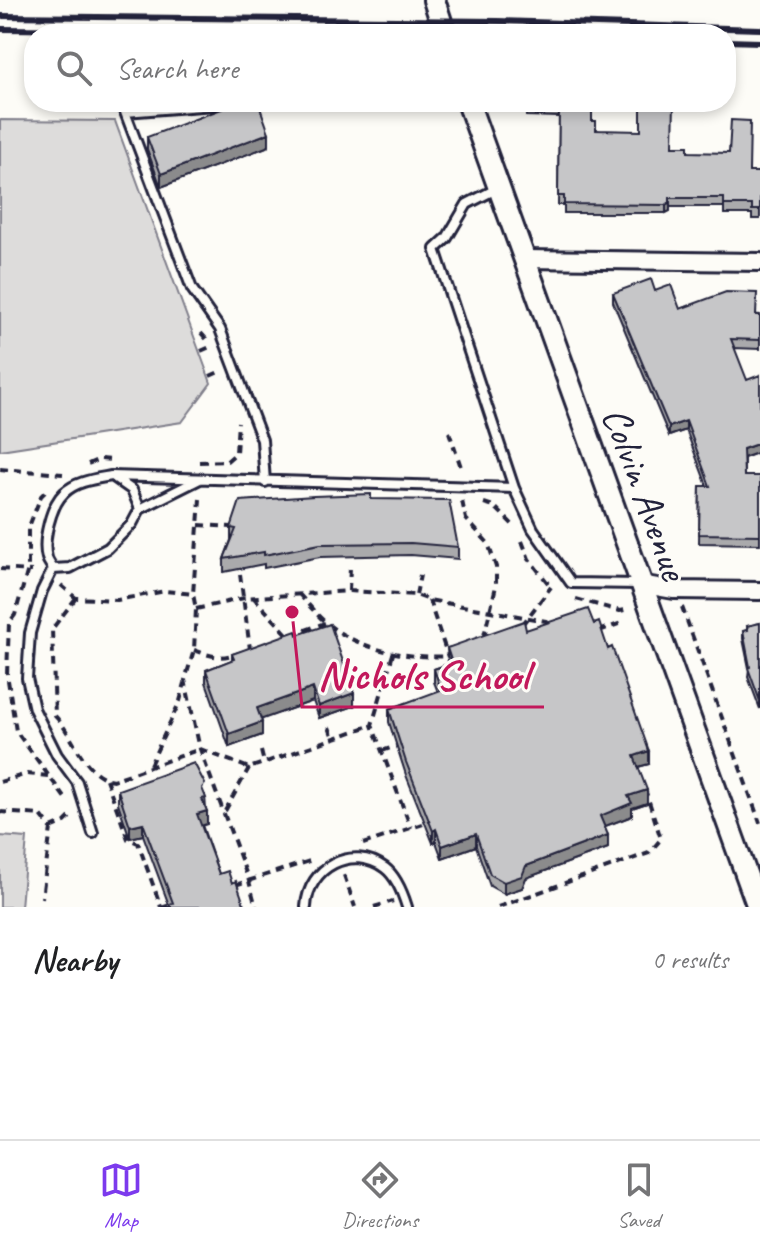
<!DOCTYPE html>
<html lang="en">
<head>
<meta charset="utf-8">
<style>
	body { margin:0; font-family:Caveat,sans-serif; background:#f6f6f6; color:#202124 }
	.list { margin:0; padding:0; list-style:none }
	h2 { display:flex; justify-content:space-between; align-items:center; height:104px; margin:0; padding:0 32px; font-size:34px }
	h2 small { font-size:26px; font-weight:400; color:#757577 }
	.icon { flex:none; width:44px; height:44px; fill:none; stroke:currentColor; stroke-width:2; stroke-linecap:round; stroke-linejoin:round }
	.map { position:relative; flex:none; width:760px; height:907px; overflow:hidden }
	.search { position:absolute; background:#fff; box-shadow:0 4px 12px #0003; left:24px; right:24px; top:24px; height:88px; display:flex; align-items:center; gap:20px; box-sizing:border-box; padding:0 28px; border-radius:32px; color:#757577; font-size:30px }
	.sheet { height:232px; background:#fff }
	nav { display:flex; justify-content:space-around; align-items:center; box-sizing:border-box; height:112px; border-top:2px solid #e0e0e0; background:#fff; font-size:22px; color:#757577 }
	nav a { display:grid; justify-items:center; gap:4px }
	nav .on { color:#7c3aed }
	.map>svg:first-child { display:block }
</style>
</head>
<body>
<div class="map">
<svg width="760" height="907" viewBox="0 0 760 907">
	<rect width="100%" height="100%" fill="#fdfcf7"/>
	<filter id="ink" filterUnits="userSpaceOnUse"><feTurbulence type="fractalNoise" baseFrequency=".0125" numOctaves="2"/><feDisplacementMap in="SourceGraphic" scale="16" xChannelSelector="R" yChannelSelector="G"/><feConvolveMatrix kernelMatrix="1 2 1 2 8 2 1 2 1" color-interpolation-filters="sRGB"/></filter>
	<g filter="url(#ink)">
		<path fill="#dddcdb" stroke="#807f8b" stroke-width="2" d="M 0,120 L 115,121 L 211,383 L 182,422 L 0,450 Z
			M 0,836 L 27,838 L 21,907 L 0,907 Z"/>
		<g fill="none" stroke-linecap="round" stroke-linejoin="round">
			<defs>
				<path id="service" d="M 252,102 L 125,112 L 192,289 L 220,329 L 262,440 L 265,482
					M 498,188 L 467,204 L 447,238 L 435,249 L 514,488 L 533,529 L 571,583 L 640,584
					M 115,478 L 132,490 L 140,509
					M 53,569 C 51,565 48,562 47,558 C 42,541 51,505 64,493 C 76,481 95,479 111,476 L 514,488
					M 53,569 L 42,591 L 30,633 L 27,678 L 34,709 L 57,755 L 77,782 L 93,833
					M 53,569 L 70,568 L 108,548 L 132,524 L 140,509 L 200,479
					M 306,907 C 308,867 352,844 385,868 C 397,877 403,894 407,907"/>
				<path id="minor" d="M 524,259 L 760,262
					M 640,584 L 674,590 L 760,591"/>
				<path id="tertiary" d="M 434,0 L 445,34
					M 468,102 L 758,907"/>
			</defs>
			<use href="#service" stroke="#22223b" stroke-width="14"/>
			<use href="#minor" stroke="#22223b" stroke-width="22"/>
			<use href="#tertiary" stroke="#22223b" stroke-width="26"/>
			<path stroke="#22223b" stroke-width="4" stroke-dasharray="8 6" stroke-linecap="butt" d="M 201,333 L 209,342
				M 201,351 L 210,347
				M 210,376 L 219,372
				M 449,432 L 461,467
				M 199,462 L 227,461 L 236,453 L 238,422
				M 88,464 L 100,459 L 111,460
				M 0,469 L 63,474
				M 45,492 L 41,496 L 28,529 L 28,569 L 15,615 L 9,623 L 7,674 L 16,731 L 65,798
				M 200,499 L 193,594 L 196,609 L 194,650 L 185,680 L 200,749 L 249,881 L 256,907
				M 462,501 L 466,519 L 488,543 L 496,567 L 496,586 L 483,640
				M 484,503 L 494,506 L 514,526
				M 199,525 L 233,527
				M 522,541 L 529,559 L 551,587
				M 0,569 L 32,571
				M 240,574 L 250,649
				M 61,585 L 76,598 L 117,600 L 165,591 L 193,594
				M 349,591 L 350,567
				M 299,594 C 307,603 316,614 325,622 C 359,650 406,659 449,656
				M 416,595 L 420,575
				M 253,597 L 289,636
				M 76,598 L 52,629 L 55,716 C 73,734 84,776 113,780 L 200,749 L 249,768 L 372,725
				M 576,599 L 620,611 L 630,609
				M 429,600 L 448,657
				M 682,607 L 760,823
				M 196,609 L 244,598 L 349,591 L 416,595 L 429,600 L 546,621 L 549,627
				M 522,625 L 551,587
				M 599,631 L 624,622
				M 292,635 L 325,623
				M 194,650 C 208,655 220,660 234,654
				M 393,654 L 372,725 L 411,828
				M 329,727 L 333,738
				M 261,751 L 264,763
				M 382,751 L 399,745
				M 150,765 L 180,701 L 185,683
				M 106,779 L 128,839 L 138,843 L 161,907
				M 0,782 L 27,774 L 48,776
				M 225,811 L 249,768
				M 0,812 L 41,815 L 51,828 L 42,898
				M 51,828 L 65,822 L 72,815
				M 363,844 L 423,824
				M 344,875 L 355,907
				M 235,885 L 313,860
				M 374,907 L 393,901
				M 498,907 L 649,853 L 661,839 L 645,789"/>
			<use href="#service" stroke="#fdfcf7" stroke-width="8"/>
			<use href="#minor" stroke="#fdfcf7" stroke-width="16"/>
			<use href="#tertiary" stroke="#fdfcf7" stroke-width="20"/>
			<path stroke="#22223b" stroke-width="6" d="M 0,16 L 498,21 L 760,29
				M 0,29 L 515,34
				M 726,41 L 760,42"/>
		</g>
		<path fill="#aaaaac" stroke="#22223b" stroke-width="2" d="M 526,102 L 592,102 L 592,121 L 596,130 L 673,146 L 688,152 L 750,172 L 760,172 L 760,219 L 752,219 L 752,214 L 724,214 L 724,207 L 670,207 L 670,211 L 666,213 L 564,213 L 564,205 L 558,205 L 559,117 L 526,116 Z
			M 147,137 L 269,146 L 161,187 L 147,149 Z
			M 655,291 L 680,309 L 760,315 L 760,349 L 734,348 L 760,452 L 744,458 L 744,476 L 760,476 L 760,544 L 699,543 L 700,486 L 707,486 L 686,430 L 669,436 L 613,302 L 613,293 Z
			M 371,499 L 458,547 L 458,559 L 411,555 L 320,557 L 264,568 L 264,564 L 224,572 L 224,559 L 231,540 L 231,528 Z
			M 760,623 L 760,709 L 748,677 L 749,668 L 743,639 L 743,631 L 747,630 L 747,626 Z
			M 594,624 L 608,649 L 649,764 L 638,767 L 647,803 L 632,808 L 632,816 L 605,826 L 608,848 L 526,878 L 522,888 L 504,894 L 490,886 L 476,846 L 442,858 L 436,842 L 433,843 L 406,775 L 389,722 L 389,709 L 438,692 L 434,682 L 434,669 L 448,664 L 447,648 L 526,630 Z
			M 297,635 L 354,706 L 319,718 L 313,701 L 261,719 L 262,735 L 229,747 L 206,682 L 206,670 L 232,660 L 232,654 Z
			M 118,790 L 205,795 L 207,824 L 202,825 L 219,874 L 232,883 L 169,905 L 143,835 L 130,838 L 118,803 Z"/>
		<path fill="#8b8b8c" stroke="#22223b" stroke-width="2" d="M 269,133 L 269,146 L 161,187 L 161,174 Z
			M 670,202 L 670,211 L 666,213 L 666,205 Z
			M 686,421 L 686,430 L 669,436 L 669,427 Z
			M 760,443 L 760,452 L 743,458 L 743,449 Z
			M 313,688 L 313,701 L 257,721 L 257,708 Z
			M 354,693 L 354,706 L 319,718 L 319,706 Z
			M 262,722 L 262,735 L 229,747 L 229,734 Z
			M 649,751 L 649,764 L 634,768 L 634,756 Z
			M 647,790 L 647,803 L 632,808 L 632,816 L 600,828 L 600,816 L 628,796 Z
			M 207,811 L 207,824 L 197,827 L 197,814 Z
			M 143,823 L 143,835 L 130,838 L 130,826 Z
			M 436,829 L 436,842 L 433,843 L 433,831 Z
			M 476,834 L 476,846 L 442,858 L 442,846 Z
			M 608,835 L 608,848 L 526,878 L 522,888 L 504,894 L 504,882 L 526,866 Z"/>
		<path fill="#c6c6c8" stroke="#22223b" stroke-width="2" d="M 240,102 L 258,102 L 269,133 L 161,174 L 147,137 Z
			M 526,102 L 592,102 L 592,121 L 596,121 L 596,130 L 641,131 L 641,102 L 674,102 L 673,146 L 688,146 L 688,152 L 729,153 L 731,120 L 750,121 L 749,172 L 760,172 L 760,210 L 752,210 L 752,205 L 724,205 L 724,198 L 670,198 L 670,202 L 666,205 L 564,204 L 564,196 L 558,196 L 559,108 L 526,108 Z
			M 651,279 L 655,291 L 671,285 L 680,309 L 726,292 L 757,293 L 756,315 L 760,315 L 760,340 L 731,339 L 747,380 L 760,375 L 760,443 L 743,449 L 744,476 L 760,476 L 760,535 L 699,534 L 700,486 L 710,486 L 686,421 L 669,427 L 613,293 Z
			M 371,494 L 371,499 L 449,500 L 458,547 L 411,543 L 320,544 L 264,555 L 264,552 L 224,559 L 236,529 L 231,528 L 240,501 L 314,496 Z
			M 588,609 L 594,624 L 599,622 L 608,649 L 612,647 L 649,751 L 634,756 L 647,790 L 628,796 L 632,803 L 600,816 L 608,835 L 526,866 L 522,876 L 504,882 L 490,874 L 476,834 L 442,846 L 436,829 L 433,831 L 406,762 L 389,709 L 441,690 L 434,669 L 452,663 L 447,648 L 524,621 L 526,630 Z
			M 760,623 L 760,701 L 748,668 L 750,667 L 743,631 L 748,630 L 747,626 Z
			M 330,624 L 354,693 L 319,706 L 313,688 L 257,708 L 262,722 L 229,734 L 206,670 L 234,659 L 232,654 L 296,631 L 297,635 Z
			M 194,763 L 205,784 L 202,788 L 206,798 L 202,799 L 207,811 L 197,814 L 219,874 L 228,871 L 232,883 L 236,881 L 245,907 L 161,907 L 173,903 L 143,823 L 130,826 L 118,790 Z"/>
	</g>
	<g text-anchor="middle" stroke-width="6" stroke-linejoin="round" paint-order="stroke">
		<g font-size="40" fill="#22223b" stroke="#fdfcf7">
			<text transform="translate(646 493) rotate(70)" y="14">Colvin Avenue</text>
		</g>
	</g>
	<path fill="none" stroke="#c2185b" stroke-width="3" d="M292 612L302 707H544"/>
	<circle fill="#c2185b" stroke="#fdfcf7" stroke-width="3" cx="292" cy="612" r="8"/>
	<g font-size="42" text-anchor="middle" font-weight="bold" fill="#c2185b" stroke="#fdfcf7" stroke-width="6" stroke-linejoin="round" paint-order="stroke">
		<text x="423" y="689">Nichols School</text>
	</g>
</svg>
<div class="search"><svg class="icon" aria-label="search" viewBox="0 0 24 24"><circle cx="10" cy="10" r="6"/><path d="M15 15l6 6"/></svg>Search here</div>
</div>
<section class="sheet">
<h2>Nearby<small>0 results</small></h2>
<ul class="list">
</ul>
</section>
<nav>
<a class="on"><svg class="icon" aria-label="map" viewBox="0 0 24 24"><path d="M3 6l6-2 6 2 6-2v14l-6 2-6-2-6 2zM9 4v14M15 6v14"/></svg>Map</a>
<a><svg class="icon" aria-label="directions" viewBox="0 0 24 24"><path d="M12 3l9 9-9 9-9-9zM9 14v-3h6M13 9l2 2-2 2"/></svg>Directions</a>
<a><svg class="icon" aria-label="saved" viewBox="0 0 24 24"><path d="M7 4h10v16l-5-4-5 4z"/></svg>Saved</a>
</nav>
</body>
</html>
